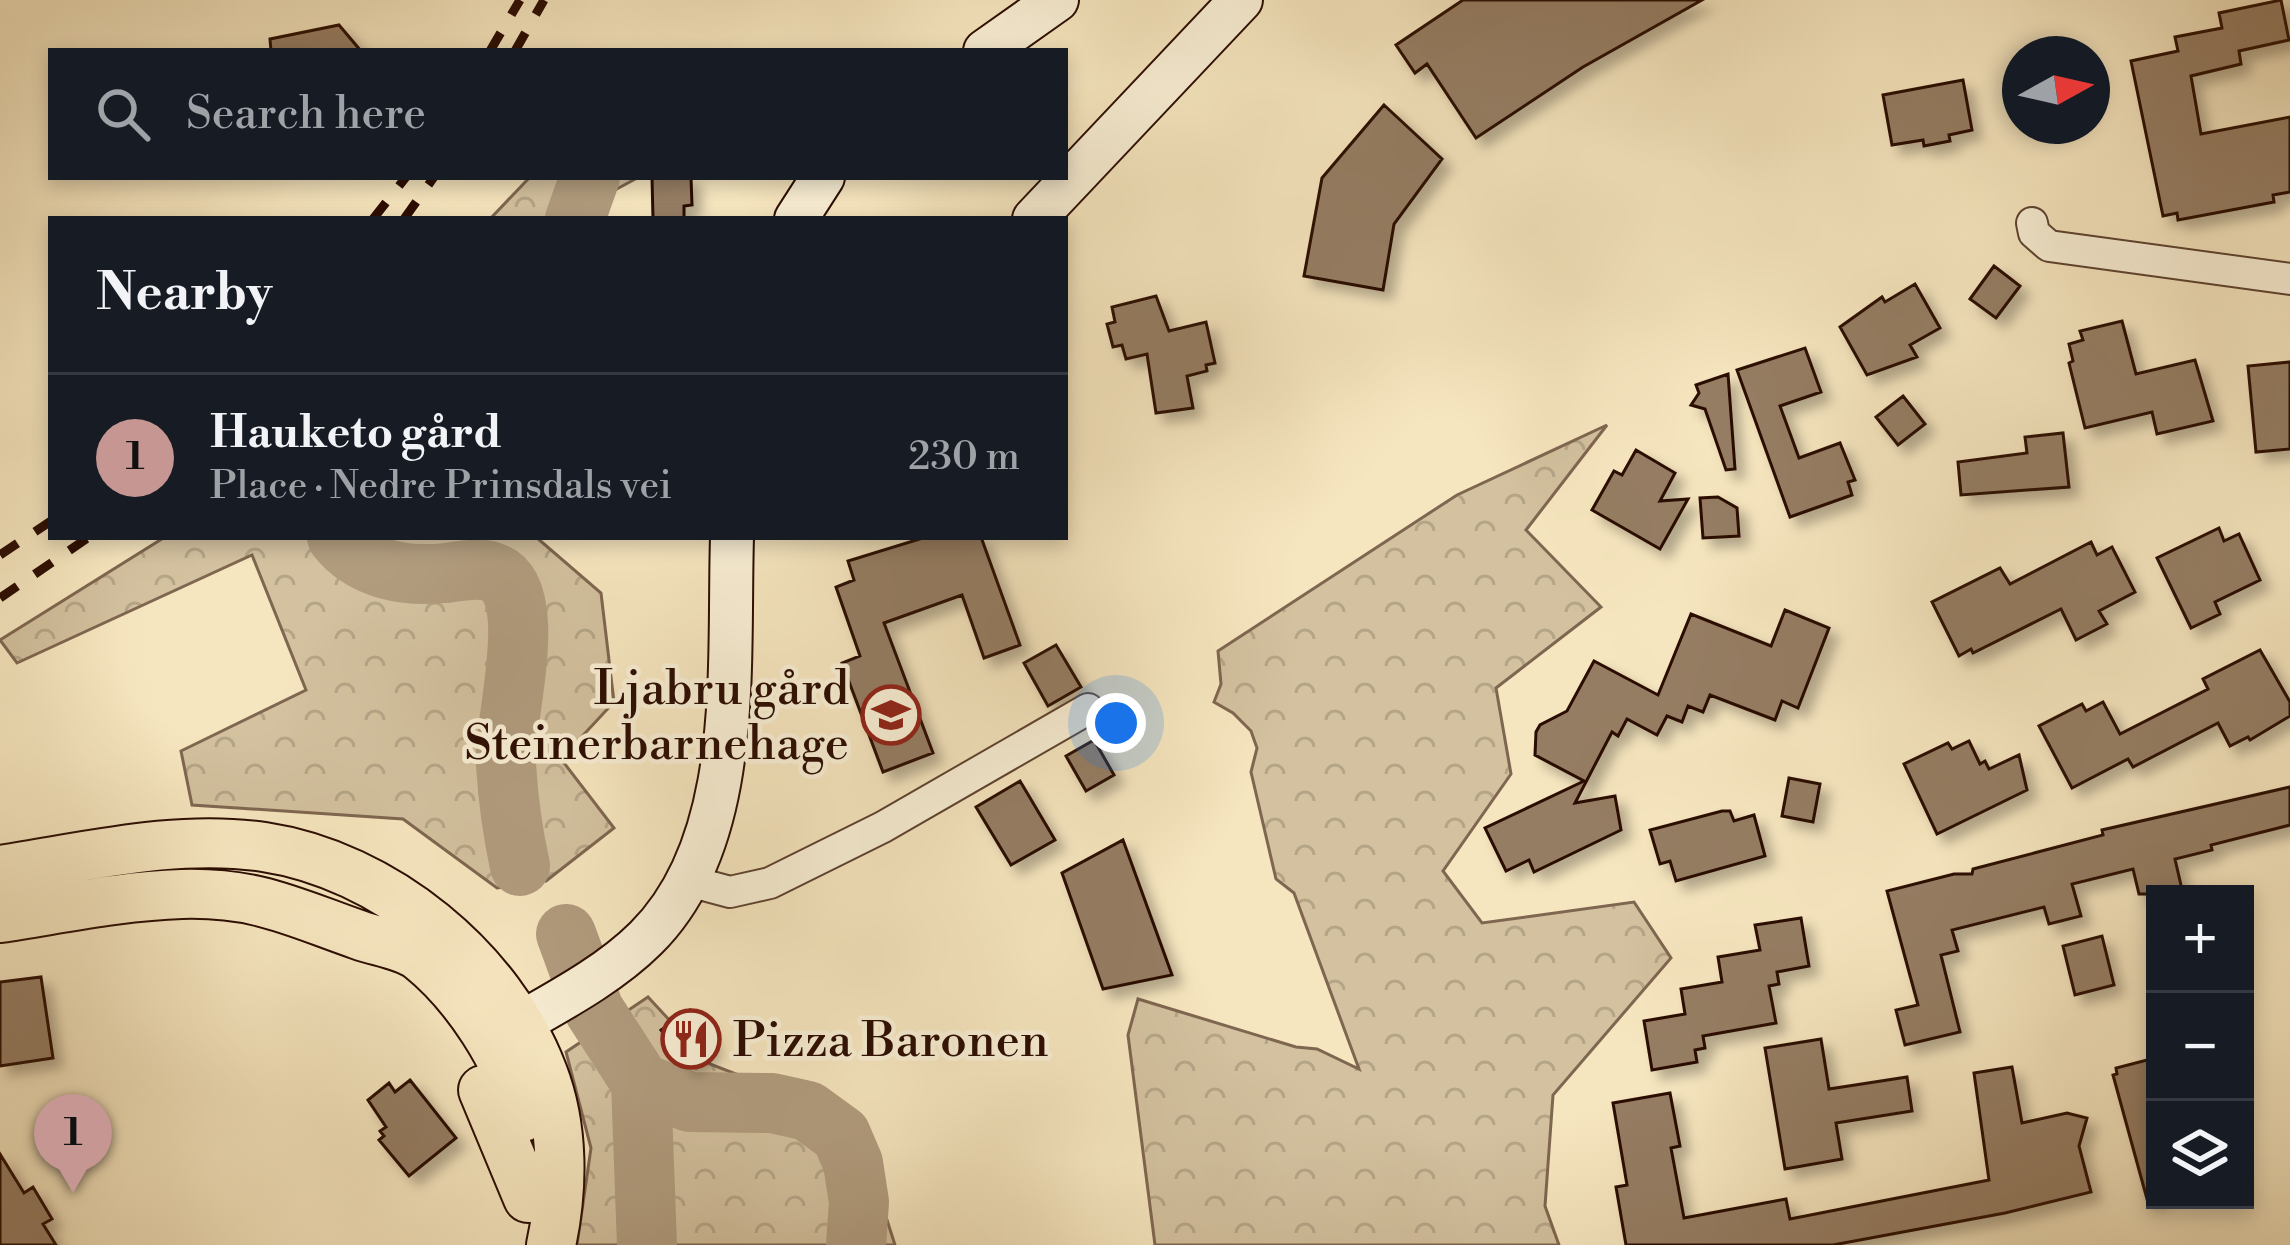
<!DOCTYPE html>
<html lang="en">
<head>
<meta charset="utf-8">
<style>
	body { margin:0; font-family:"Libre Bodoni",serif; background:#20242c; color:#f1f3f6 }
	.controls { position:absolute; right:36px; bottom:36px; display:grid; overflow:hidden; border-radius:0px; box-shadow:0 6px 18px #0003 }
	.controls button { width:108px; height:108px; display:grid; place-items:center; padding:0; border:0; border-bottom:3px solid #363941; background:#171b24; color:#f1f3f6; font:60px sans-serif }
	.compass { position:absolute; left:2002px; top:36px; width:108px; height:108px; border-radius:50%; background:#171b24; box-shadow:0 6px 18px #0003; rotate:82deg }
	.you { position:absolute; left:1116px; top:723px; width:42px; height:42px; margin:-30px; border:9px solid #fff; border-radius:50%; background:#1a73e8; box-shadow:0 0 0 18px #1a73e833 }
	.badge { display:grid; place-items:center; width:78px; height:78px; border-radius:50%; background:#c59692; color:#111; font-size:39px; font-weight:700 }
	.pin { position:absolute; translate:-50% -99px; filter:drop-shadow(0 3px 6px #0008) }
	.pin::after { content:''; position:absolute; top:63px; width:42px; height:36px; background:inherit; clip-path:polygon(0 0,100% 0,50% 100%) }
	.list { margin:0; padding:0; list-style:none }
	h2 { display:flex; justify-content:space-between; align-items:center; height:156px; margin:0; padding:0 48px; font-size:51px }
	h2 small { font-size:39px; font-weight:400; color:#9ea1a6 }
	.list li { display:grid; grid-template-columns:78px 1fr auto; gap:36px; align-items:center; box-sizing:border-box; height:168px; padding:0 48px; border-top:3px solid #363941 }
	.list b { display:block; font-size:45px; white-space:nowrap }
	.list p { margin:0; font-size:39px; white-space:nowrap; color:#9ea1a6 }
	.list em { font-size:39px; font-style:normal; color:#9ea1a6 }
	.icon { flex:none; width:66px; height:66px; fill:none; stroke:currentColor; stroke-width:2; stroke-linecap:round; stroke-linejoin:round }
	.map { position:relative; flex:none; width:2290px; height:1245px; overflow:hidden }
	.search { position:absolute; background:#171b24; box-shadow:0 6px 18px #0003; left:48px; top:48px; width:1020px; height:132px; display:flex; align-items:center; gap:30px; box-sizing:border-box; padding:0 42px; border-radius:0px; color:#9ea1a6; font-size:45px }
	.panel { position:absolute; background:#171b24; box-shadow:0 6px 18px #0003; left:48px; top:216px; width:1020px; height:324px; border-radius:0px }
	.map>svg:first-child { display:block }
</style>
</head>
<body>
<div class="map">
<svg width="2290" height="1245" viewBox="0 0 2290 1245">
	<defs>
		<pattern id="forest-crowns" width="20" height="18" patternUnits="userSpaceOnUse" patternTransform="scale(3)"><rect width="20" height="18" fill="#d3c19f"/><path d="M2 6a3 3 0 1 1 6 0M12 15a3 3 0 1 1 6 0" fill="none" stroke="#b5a587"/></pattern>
		<filter id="shadow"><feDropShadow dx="9" dy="9" stdDeviation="6" flood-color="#0004"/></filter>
	</defs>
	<rect width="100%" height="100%" fill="#f6e6bf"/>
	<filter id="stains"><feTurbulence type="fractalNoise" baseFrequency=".00167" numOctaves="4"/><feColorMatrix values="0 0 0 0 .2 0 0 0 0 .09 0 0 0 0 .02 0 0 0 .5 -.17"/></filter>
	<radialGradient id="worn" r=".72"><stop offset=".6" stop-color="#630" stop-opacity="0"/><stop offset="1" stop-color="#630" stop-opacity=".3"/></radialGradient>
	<path fill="url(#forest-crowns)" stroke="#7f6650" stroke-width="3" d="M 530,177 L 639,177 L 561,219 L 490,219 Z
		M 1607,425 L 1526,530 L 1601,607 L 1496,688 L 1511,774 L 1443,871 L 1482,923 L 1634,902 L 1671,958 L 1553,1095 L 1545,1206 L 1559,1245 L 1155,1245 L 1128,1035 L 1138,999 L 1296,1047 L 1317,1049 L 1359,1069 L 1294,893 L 1276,879 L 1251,772 L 1257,748 L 1251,731 L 1233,713 L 1214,702 L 1221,684 L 1218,651 L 1457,495 Z
		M 165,537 L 536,537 L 601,593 L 614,702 L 561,759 L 614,828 L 546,881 L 497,888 L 403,819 L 192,805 L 181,751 L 306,690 L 252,555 L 17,663 L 0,640 Z
		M 648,997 L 710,1064 L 855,1120 L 895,1245 L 577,1245 L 591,1148 L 566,1052 Z"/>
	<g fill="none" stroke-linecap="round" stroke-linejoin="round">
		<path stroke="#b19c7e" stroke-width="60" d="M 575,219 L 590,177
			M 337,537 C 363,570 405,577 446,573 C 461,571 478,567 492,572 C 544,589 502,724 506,765 C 508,798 513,834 520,866
			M 566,934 L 594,1010 L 641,1083 L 690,1102 L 772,1103 L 808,1111 L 841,1135 L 853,1163 L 859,1202 L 856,1245
			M 641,1083 L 647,1245"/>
	</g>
	<path fill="#957d64" stroke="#2b0c01" stroke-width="3" filter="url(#shadow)" d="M 1463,0 L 1702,0 L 1583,67 L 1476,138 L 1427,64 L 1415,73 L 1396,45 Z
		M 2281,0 L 2289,40 L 2239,51 L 2241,64 L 2191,76 L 2201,134 L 2290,117 L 2290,192 L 2273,195 L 2274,202 L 2178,220 L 2177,213 L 2163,216 L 2131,61 L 2178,51 L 2175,37 L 2222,28 L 2219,13 Z
		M 339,25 L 361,51 L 271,51 L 270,39 Z
		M 1963,80 L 1972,130 L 1949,135 L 1950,141 L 1924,146 L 1923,140 L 1892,145 L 1883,95 Z
		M 1384,105 L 1442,159 L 1394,224 L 1383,290 L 1304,276 L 1322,178 Z
		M 652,177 L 691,177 L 692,205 L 684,206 L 684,219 L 653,219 Z
		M 1994,266 L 2020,286 L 1996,318 L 1970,299 Z
		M 1915,284 L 1940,328 L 1910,345 L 1917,357 L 1867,375 L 1840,327 L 1882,297 L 1885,302 Z
		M 1156,296 L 1169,331 L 1206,322 L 1215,363 L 1206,365 L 1207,371 L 1187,376 L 1193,408 L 1156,413 L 1147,354 L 1126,359 L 1122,345 L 1113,347 L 1107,324 L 1115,322 L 1112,307 Z
		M 2122,321 L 2136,374 L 2195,360 L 2213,421 L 2157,434 L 2152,412 L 2085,428 L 2069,363 L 2073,361 L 2069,344 L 2083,340 L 2080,331 Z
		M 1805,348 L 1821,392 L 1780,406 L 1799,458 L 1840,443 L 1855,480 L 1848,482 L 1852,495 L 1790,517 L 1737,370 Z
		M 2290,362 L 2290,449 L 2256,452 L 2248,366 Z
		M 1728,374 L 1735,469 L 1726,470 L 1705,409 L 1691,405 L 1699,393 L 1696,385 Z
		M 1903,396 L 1925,424 L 1898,445 L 1876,417 Z
		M 2063,433 L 2069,487 L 1961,495 L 1958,462 L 2027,453 L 2025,437 Z
		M 1636,450 L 1675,473 L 1660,501 L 1688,499 L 1660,549 L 1592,510 L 1614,471 L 1622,475 Z
		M 1718,497 L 1737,508 L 1739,536 L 1703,538 L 1700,498 Z
		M 2219,528 L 2224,541 L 2239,534 L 2260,580 L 2215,602 L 2220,614 L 2191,628 L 2157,558 Z
		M 926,537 L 981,537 L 1020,645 L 984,658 L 962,595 L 884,623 L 933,753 L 883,772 L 842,663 L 860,656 L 836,587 L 854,580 L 848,561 Z
		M 2091,542 L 2097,555 L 2112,547 L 2135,592 L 2099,611 L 2107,624 L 2076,640 L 2061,609 L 1973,653 L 1971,649 L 1959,656 L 1932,602 L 2000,568 L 2010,584 Z
		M 1785,610 L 1829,628 L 1798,708 L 1782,701 L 1775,720 L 1710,695 L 1703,712 L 1688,706 L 1682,722 L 1667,716 L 1657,735 L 1627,719 L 1618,736 L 1612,732 L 1575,803 L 1615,796 L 1621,830 L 1534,872 L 1529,860 L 1506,871 L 1485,828 L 1584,781 L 1535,755 L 1536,732 L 1540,725 L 1567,711 L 1594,661 L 1658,695 L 1691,614 L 1771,646 Z
		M 1056,645 L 1081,687 L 1048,706 L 1024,663 Z
		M 2260,650 L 2290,702 L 2290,716 L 2250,740 L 2248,737 L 2230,746 L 2218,723 L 2133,767 L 2128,759 L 2072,788 L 2039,726 L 2082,704 L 2086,711 L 2103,702 L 2120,734 L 2208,689 L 2203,679 Z
		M 1094,740 L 1114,775 L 1086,791 L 1066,756 Z
		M 1969,741 L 1980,764 L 1985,761 L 1989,769 L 2019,755 L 2027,790 L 1937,834 L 1904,764 L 1948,743 L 1952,749 Z
		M 1789,778 L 1820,784 L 1813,822 L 1782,816 Z
		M 1020,781 L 1055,840 L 1011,865 L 976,807 Z
		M 2290,787 L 2290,825 L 2211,845 L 2212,850 L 2175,859 L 2183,894 L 2139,894 L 2133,869 L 2072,884 L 2081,916 L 2049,924 L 2044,907 L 1952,930 L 1958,951 L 1941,955 L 1960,1032 L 1905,1045 L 1896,1010 L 1918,1005 L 1887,891 L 1954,874 L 1972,874 L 1973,869 L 2103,835 L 2102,830 Z
		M 1722,811 L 1730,811 L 1734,821 L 1754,815 L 1765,856 L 1676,881 L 1670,861 L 1660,864 L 1650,830 Z
		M 1123,840 L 1172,975 L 1103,989 L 1062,873 Z
		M 1801,918 L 1809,966 L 1777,972 L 1779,984 L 1769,986 L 1776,1023 L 1703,1036 L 1705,1048 L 1695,1050 L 1697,1062 L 1652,1070 L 1644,1021 L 1685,1014 L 1681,989 L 1722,982 L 1718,957 L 1760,950 L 1755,925 Z
		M 2102,936 L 2114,985 L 2075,995 L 2063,946 Z
		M 41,977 L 53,1058 L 0,1066 L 0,982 Z
		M 690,1010 L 710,1036 L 706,1038 L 713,1048 L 688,1066 L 661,1030 Z
		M 1821,1039 L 1829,1089 L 1907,1077 L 1912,1111 L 1836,1123 L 1842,1159 L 1785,1169 L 1765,1048 Z
		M 2155,1058 L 2155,1198 L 2147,1199 L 2113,1075 L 2117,1074 L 2116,1068 Z
		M 2012,1067 L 2022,1123 L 2067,1113 L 2087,1118 L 2079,1146 L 2091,1192 L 2005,1213 L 1833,1245 L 1626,1245 L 1616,1187 L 1627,1185 L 1613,1103 L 1670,1093 L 1680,1146 L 1671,1148 L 1684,1218 L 1786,1199 L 1790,1219 L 1989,1180 L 1974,1073 Z
		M 410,1080 L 456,1138 L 409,1176 L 379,1140 L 384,1136 L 380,1131 L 386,1127 L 368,1100 L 389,1083 L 395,1092 Z
		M 0,1154 L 24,1193 L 33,1187 L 52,1219 L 43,1224 L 56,1245 L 0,1245 Z"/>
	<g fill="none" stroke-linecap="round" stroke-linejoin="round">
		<defs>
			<path id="street" d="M 2032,223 L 2034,233 L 2049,246 L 2290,279
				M 689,881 L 730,892 L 770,883 L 883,827 L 1088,709"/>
			<path id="secondary" d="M 985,51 L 1057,0
				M 796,219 L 823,177
				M 1034,219 L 1241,0
				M 493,1039 C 543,1009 604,980 646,938 C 744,841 728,666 732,537"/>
			<path id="primary" d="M 0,870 C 86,857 177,834 264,847 C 384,865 500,960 543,1073 C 564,1127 563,1190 551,1245
				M 0,918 C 60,909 121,896 182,894 C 257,892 293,912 359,935 C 378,942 404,945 420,957 C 466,994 509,1060 523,1117
				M 483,1090 L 528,1198"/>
		</defs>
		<use href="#street" stroke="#5e4230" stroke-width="34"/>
		<use href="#secondary" stroke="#2b0c01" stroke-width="46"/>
		<use href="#primary" stroke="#2b0c01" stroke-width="52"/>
		<use href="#street" stroke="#f9efd5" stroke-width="30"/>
		<use href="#secondary" stroke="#f9efd5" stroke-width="42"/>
		<use href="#primary" stroke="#f6e6bf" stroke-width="48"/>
		<path stroke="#2b0c01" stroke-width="9" stroke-dasharray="21 21" stroke-linecap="butt" d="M 490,51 L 520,0
			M 515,51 L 544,0
			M 373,219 L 406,177
			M 404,219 L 434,177
			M 0,555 L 51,521
			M 0,598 L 89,537"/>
	</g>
	<defs>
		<symbol id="school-ring" viewBox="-11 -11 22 22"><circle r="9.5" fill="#f9efd5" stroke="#8f2418" stroke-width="1.5"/><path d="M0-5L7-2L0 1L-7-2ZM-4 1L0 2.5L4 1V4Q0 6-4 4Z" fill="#8f2418"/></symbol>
		<symbol id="restaurant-ring" viewBox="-11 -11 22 22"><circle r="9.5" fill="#f9efd5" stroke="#8f2418" stroke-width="1.5"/><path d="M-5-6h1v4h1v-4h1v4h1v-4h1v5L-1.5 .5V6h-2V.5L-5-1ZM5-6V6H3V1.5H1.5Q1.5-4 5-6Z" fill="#8f2418"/></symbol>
	</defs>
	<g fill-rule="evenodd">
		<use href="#school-ring" x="858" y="682" width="66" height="66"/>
		<use href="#restaurant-ring" x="658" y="1006" width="66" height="66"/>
	</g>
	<g text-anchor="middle" stroke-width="9" stroke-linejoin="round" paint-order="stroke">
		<g font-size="48" fill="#2b0c01" stroke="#f9efd5" text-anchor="end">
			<text x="849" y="704">Ljabru gård<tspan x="849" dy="55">Steinerbarnehage</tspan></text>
			<text x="733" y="1056" text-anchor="start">Pizza Baronen</text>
		</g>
	</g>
	<rect width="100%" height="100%" filter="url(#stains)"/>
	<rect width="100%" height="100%" fill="url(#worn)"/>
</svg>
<div class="controls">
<button>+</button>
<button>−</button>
<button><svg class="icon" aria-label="layers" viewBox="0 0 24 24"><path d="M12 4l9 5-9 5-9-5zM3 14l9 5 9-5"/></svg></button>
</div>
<svg class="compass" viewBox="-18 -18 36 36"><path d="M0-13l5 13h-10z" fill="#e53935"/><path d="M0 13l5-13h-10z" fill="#9ea1a6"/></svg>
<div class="you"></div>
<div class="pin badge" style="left:73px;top:1193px">1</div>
<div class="search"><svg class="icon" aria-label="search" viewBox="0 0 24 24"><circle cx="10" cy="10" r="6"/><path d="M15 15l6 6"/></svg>Search here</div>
<section class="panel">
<h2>Nearby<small></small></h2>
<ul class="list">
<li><span class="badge">1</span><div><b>Hauketo gård</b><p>Place · Nedre Prinsdals vei</p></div><em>230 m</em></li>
</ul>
</section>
</div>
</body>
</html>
